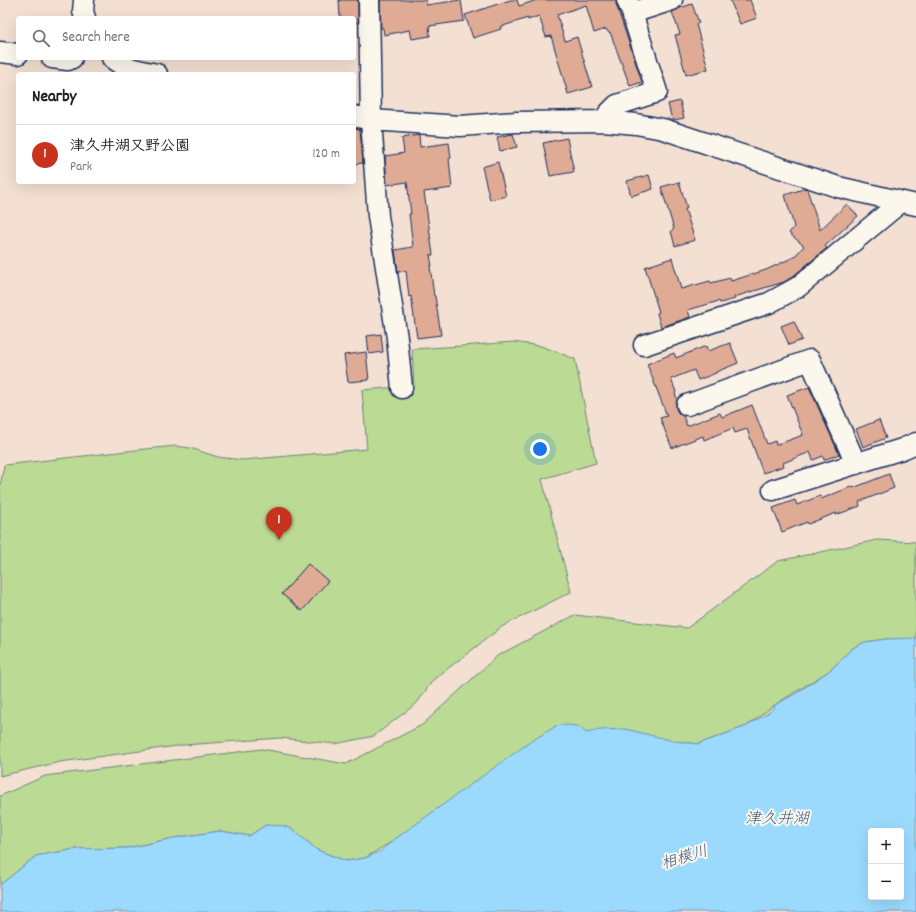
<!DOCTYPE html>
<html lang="en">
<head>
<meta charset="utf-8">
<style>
	body { margin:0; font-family:Dekko,"Klee One",sans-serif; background:#f2f2f2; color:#202124 }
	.controls { position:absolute; right:12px; bottom:12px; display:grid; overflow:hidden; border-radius:4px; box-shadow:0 4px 16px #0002 }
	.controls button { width:36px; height:36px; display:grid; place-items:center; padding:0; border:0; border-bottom:1px solid #e0e0e0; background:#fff; color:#202124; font:20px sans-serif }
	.you { position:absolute; left:540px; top:449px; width:14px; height:14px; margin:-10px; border:3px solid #fff; border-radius:50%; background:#1a73e8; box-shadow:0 0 0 6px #1a73e833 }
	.badge { display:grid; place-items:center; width:26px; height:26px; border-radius:50%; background:#c8321e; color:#fff; font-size:13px; font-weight:700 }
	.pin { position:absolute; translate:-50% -33px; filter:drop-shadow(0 1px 2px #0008) }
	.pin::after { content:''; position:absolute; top:21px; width:14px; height:12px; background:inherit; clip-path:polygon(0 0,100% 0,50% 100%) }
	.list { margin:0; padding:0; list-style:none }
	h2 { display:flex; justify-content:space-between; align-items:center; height:52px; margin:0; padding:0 16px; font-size:17px }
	h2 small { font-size:13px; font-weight:400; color:#757577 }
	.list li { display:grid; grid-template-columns:26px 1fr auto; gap:12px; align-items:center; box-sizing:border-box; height:60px; padding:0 16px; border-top:1px solid #e0e0e0 }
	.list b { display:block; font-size:15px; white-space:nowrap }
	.list p { margin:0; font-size:13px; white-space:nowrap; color:#757577 }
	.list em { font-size:13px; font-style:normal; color:#757577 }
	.icon { flex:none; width:22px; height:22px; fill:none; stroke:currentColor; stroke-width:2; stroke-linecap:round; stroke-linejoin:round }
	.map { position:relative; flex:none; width:916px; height:912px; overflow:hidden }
	.search { position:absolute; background:#fff; box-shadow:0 4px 16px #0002; left:16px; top:16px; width:340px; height:44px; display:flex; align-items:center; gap:10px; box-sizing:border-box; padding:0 14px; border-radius:4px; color:#757577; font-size:15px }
	.panel { position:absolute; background:#fff; box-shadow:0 4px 16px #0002; left:16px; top:72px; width:340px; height:112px; border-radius:4px }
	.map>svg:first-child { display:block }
</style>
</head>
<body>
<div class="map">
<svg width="916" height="912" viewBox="0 0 916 912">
	<rect width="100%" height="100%" fill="#f3e0d2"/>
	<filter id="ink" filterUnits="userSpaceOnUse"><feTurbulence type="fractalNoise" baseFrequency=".025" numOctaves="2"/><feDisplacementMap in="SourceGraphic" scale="8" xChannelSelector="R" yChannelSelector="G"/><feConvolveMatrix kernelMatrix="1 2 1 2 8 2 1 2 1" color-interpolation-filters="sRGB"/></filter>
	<g filter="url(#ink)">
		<path fill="#bbda93" stroke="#6b8478" d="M 513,342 L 541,346 L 575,359 L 596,463 L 542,479 L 571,592 L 503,626 L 433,680 L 417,703 L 374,736 L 335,744 L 280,738 L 184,745 L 60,762 L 0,776 L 0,487 L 4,465 L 145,449 L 176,446 L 190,448 L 218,457 L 243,460 L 367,449 L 362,390 L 414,386 L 412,349 L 461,346 Z
			M 877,540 L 916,542 L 916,639 L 886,639 L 865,642 L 851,649 L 842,659 L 829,671 L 773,706 L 747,726 L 698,744 L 674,741 L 586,733 L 556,726 L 391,842 L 365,858 L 346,861 L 317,850 L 292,829 L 266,825 L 249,836 L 220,831 L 174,838 L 128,848 L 76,849 L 36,856 L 0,885 L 0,796 L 45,776 L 262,749 L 346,764 L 422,725 L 497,656 L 575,615 L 687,628 L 778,561 Z"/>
		<path fill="#9cdafd" stroke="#6896bd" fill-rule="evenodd" d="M 916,638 L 916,912 L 0,912 L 0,885 L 36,856 L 76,849 L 128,848 L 174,838 L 220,831 L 249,836 L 266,825 L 284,826 L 292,829 L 317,850 L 346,861 L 365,858 L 381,851 L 391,842 L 530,742 L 556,726 L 565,725 L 577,726 L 581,728 L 586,733 L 600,730 L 625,729 L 674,741 L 698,744 L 747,726 L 768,713 L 775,707 L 773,706 L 795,694 L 829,671 L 842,659 L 851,649 L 865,642 L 886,639 ZM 871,831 L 901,831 L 901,897 L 871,897 Z"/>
		<path fill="#e0ab95" stroke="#1b2f5e" d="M 339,0 L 358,0 L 358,23 L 354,23 L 354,18 L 340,18 Z
			M 380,0 L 426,0 L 426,5 L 461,0 L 464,21 L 429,26 L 430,36 L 412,39 L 410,30 L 384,35 L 383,28 L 381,28 Z
			M 510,0 L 517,0 L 519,6 L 537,0 L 616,0 L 616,4 L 642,82 L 630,86 L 610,32 L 608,32 L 606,29 L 594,33 L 586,5 L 557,15 L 565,41 L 577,37 L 592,87 L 568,94 L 551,36 L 546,37 L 539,16 L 528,20 L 528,18 L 500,27 L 501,29 L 473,38 L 465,15 Z
			M 730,0 L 750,0 L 757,18 L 740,24 Z
			M 692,4 L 699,23 L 696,24 L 708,69 L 686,75 L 675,35 L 680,34 L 672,12 L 680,8 Z
			M 680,101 L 684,118 L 674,120 L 672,120 L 668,104 Z
			M 354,128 L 360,129 L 363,163 L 354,164 Z
			M 513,134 L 517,147 L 500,151 L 497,137 Z
			M 419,135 L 420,147 L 449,143 L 451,158 L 449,159 L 452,188 L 424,192 L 433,255 L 430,255 L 432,266 L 430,266 L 434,296 L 435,296 L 441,335 L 417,338 L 411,296 L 409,297 L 406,271 L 398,272 L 395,250 L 413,247 L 409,214 L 411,214 L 407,182 L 387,185 L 385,156 L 404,153 L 402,138 Z
			M 567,138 L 574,172 L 550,176 L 543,143 Z
			M 498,162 L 506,196 L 490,200 L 482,167 Z
			M 649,175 L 653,189 L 631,196 L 627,181 Z
			M 679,182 L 687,208 L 685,209 L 695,240 L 675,246 L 671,231 L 674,229 L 661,187 Z
			M 806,188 L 807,189 L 820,230 L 847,204 L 858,216 L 825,246 L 827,248 L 792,277 L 784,282 L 734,297 L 735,299 L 720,303 L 719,301 L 688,310 L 690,317 L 661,327 L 657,313 L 659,312 L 645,267 L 672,258 L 681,289 L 710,281 L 711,283 L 730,278 L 731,281 L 766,270 L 794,257 L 804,246 L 789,233 L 794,227 L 785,195 Z
			M 794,321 L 802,340 L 789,345 L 781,326 Z
			M 381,334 L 383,352 L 369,354 L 367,336 Z
			M 730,343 L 738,363 L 716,372 L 716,373 L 698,380 L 694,370 L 671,379 L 676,392 L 675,393 L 677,399 L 676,403 L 676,409 L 679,414 L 683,416 L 687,426 L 720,413 L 722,417 L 752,405 L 767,444 L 775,441 L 776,445 L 803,435 L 787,395 L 809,387 L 839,454 L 824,460 L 823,456 L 813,460 L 810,452 L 783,463 L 784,466 L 763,473 L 747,429 L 735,433 L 733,428 L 704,440 L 703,436 L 672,448 L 660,418 L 667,416 L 647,364 L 674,353 L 676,358 L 706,346 L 708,351 Z
			M 366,352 L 369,380 L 348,382 L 344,355 Z
			M 879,420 L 886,438 L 863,447 L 856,429 Z
			M 889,474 L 894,488 L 859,502 L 860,506 L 836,515 L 836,513 L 808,524 L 807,522 L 782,532 L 773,508 L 795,500 L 797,505 L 820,496 L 821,499 L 853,486 L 853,488 Z
			M 308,564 L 328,581 L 302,611 L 282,594 Z"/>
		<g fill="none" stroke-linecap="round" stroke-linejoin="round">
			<defs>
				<path id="minor" d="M 84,0 L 83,11 L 85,18
					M 369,0 L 371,120 L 378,216 L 397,338 L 402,388
					M 632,13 L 672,0
					M 0,52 L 18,54
					M 52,58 L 68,60 L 72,58
					M 112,58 C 124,69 142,71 157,74
					M 354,116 L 371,120 L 460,126 L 516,122 L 604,121 L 636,124 L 663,129 L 838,187 L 916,205
					M 604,121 L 608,114 L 617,105 L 657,92 L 632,13 L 627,0
					M 644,345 L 769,303 L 798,287 L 901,202
					M 687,405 L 810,360 L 856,464
					M 773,490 L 902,449 L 916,443"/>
			</defs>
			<use href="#minor" stroke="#1b2f5e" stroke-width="23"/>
			<use href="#minor" stroke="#fbf7ec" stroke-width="20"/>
		</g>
	</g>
	<g text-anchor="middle" stroke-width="4" stroke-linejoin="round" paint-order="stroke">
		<g font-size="16" font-style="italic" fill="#3b5a86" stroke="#fbf7ec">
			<text x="777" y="823">津久井湖</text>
			<text transform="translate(684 856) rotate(-17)" y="6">相模川</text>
		</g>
	</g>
</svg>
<div class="controls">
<button>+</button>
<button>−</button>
</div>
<div class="you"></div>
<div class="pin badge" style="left:279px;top:540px">1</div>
<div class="search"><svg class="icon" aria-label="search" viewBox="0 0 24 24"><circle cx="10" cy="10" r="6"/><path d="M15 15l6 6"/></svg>Search here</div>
<section class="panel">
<h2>Nearby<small></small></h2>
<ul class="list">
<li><span class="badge">1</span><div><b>津久井湖又野公園</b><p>Park</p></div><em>120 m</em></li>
</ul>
</section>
</div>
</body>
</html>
